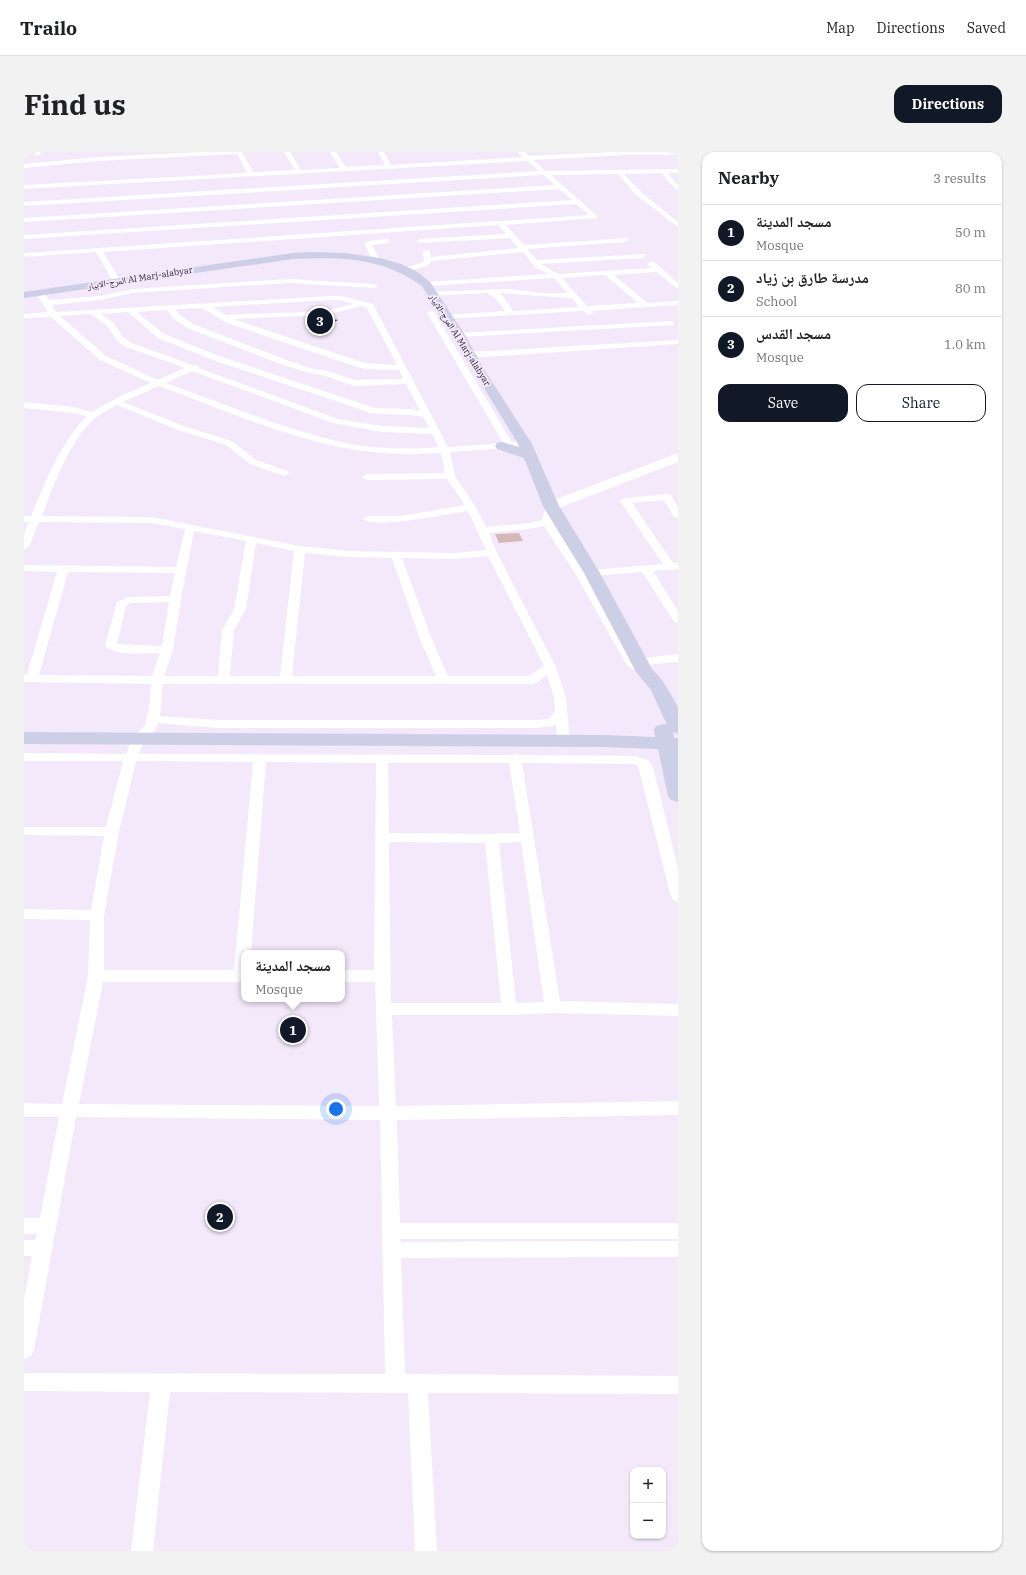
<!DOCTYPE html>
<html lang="en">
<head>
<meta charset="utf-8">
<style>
	body { margin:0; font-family:"IBM Plex Serif","Noto Naskh Arabic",serif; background:#f2f2f2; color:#202124 }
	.controls { position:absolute; right:12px; bottom:12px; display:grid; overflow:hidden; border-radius:8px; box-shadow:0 1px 3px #0004 }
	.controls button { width:36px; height:36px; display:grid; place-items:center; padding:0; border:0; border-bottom:1px solid #e0e0e0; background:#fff; color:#202124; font:20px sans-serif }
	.you { position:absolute; left:312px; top:957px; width:14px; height:14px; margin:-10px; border:3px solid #fff; border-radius:50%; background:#1a73e8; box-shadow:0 0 0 6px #1a73e833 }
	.badge { display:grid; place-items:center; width:26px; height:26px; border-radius:50%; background:#111827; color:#fff; font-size:13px; font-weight:700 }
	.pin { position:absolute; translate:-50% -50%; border:2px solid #fff; box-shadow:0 1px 4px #0006 }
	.popup { position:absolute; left:217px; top:798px; width:104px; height:52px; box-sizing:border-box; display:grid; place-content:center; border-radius:8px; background:#fff; filter:drop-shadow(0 1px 3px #0005); font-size:13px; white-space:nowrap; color:#757577 }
	.popup b { font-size:15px; color:#202124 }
	.popup::after { content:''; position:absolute; left:50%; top:100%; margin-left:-8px; border:8px solid transparent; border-top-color:#fff }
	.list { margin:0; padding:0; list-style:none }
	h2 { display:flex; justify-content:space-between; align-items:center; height:52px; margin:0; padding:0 16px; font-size:17px }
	h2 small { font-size:13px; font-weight:400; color:#757577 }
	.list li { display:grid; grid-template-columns:26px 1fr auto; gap:12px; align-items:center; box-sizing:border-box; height:56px; padding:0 16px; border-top:1px solid #e0e0e0 }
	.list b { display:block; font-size:15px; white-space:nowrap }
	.list p { margin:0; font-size:13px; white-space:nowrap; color:#757577 }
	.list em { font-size:13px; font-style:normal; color:#757577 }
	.actions { display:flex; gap:8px; padding:12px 16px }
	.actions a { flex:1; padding:9px 0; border:1px solid #111827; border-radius:12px; text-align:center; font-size:14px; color:#111827 }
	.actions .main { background:#111827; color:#fff }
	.map { position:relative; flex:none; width:654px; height:1399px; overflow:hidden; border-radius:12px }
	header { display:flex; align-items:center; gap:24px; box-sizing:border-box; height:56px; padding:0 20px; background:#fff; border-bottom:1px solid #e0e0e0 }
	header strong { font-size:19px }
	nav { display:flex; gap:22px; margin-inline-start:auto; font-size:14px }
	.intro { display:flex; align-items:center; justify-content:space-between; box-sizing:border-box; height:96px; padding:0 24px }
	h1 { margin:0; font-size:28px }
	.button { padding:10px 18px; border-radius:12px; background:#111827; color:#fff; font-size:14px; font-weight:700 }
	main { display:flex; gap:24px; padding:0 24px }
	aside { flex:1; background:#fff; border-radius:12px; box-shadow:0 1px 3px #0004 }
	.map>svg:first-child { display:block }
</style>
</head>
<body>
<header>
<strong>Trailo</strong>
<nav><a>Map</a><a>Directions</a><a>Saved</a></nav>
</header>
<div class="intro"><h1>Find us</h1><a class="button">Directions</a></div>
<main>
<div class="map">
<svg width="654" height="1399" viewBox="0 0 654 1399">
	<rect width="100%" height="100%" fill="#f4e8fb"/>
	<path fill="#d3b9b7" d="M 495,381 L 499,389 L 475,391 L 471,382 Z"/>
	<path fill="#755766" d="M 296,165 L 299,165 L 314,168 L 301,176 L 284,173 Z"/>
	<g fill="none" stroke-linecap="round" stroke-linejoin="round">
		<path fill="#fff" fill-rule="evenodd" d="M 12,0 L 19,0 L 13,4 L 10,2 Z
			M 176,0 L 218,0 L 229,20 L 271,18 L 260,0 L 266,0 L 277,18 L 316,16 L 306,0 L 312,0 L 322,15 L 361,13 L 354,0 L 360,0 L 367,13 L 499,5 L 494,0 L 501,0 L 505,4 L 586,0 L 654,0 L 654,3 L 603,3 L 509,8 L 522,19 L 654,17 L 654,21 L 644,21 L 654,33 L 654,38 L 645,31 L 638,21 L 600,22 L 617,40 L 654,70 L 654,75 L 612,43 L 594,22 L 527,23 L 573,64 L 573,66 L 482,73 L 500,93 L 604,86 L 605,88 L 601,90 L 503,97 L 513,108 L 621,102 L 622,104 L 618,106 L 517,112 L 534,122 L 627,116 L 623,112 L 627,110 L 630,110 L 654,131 L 654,137 L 632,120 L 590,123 L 623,151 L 654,149 L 654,153 L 567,159 L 569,161 L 565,163 L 559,159 L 420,167 L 420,163 L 423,163 L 481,159 L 472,147 L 463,141 L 407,144 L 404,144 L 404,140 L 487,137 L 516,141 L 543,141 L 530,126 L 402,134 L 398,132 L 402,130 L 524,122 L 511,115 L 499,100 L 407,109 L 405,113 L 383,120 L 377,120 L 376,118 L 399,110 L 400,107 L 398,100 L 402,98 L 405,98 L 407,105 L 494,96 L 486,86 L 396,91 L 392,89 L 396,87 L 482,82 L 474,73 L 79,100 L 97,129 L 93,131 L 89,129 L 72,100 L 0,105 L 0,101 L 565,63 L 552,52 L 0,87 L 0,83 L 548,48 L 535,37 L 0,70 L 0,66 L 531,33 L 519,23 L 0,54 L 0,50 L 515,19 L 503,9 L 0,37 L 0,33 L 223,21 L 213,2 L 74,9 L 0,16 L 0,12 L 74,5 ZM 581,123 L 614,151 L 563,154 L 538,126 ZM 474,141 L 548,146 L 555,155 L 489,159 L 478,143 Z
			M 362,87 L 365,87 L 365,91 L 348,93 L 357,109 L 353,111 L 350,111 L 340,91 L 344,89 Z
			M 265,127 L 350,132 L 354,134 L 350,136 L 265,131 L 109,141 L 76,148 L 28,153 L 32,160 L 306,144 L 317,144 L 349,152 L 424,295 L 479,291 L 403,161 L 407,159 L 410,159 L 487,289 L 486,290 L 501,289 L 506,292 L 501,295 L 426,300 L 431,324 L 452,355 L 462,375 L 505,371 L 518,368 L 521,358 L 529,358 L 530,360 L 528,370 L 562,423 L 611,507 L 654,502 L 654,510 L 620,513 L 626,518 L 624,521 C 615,523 608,517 602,512 L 552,423 L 520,374 L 505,377 L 465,381 L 473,401 L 532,515 L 542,546 L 546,589 L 545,592 L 535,592 L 534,589 L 532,573 L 514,576 L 193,576 L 134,571 L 131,578 L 120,588 L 115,602 L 486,603 L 491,602 L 496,603 L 612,604 L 624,608 L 629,615 L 654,716 L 654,750 L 649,748 L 647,745 L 614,614 L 610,612 L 498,611 L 536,849 L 654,852 L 654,864 L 529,861 L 485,863 L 368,863 L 372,954 L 654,949 L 654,963 L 373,968 L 376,1071 L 654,1071 L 654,1087 L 376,1087 L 377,1090 L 654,1089 L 654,1105 L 377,1106 L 381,1222 L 654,1224 L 654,1242 L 404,1241 L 413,1399 L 391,1399 L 384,1241 L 146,1240 L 129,1399 L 107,1399 L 126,1240 L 0,1239 L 0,1221 L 361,1222 L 356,968 L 52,965 L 10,1198 L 7,1204 L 0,1207 L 0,1147 L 8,1104 L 0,1104 L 0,1088 L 11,1088 L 13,1082 L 0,1082 L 0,1066 L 16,1066 L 35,965 L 0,965 L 0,951 L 38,952 L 64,824 L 66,768 L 0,767 L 0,757 L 67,758 L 80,684 L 0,683 L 0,675 L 82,675 L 99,609 L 0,609 L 0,601 L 102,602 L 108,586 L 121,574 L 125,556 L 127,532 L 0,530 L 0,522 L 3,522 L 33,420 L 0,419 L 0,413 L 152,415 L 161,377 L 128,371 L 15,370 L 5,395 L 0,398 L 0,382 L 5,370 L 0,370 L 0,364 L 7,364 C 22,329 36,291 63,264 L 50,261 L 0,256 L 0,250 L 50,255 L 68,260 L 98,243 L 127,231 L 76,208 L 27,165 L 0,166 L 0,162 L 24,160 L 12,141 L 16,139 L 19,139 L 25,148 L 76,144 L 109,137 ZM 306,148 L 317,148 L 329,152 L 302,159 L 202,163 L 188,155 ZM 338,154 L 343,156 L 373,213 L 341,211 L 209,167 L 302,163 ZM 178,156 L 203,171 L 327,213 L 340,217 L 375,218 L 379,227 L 331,228 L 304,219 L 289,217 L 260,207 L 169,172 L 155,162 L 151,157 ZM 143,158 L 149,166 L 163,176 L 254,211 L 285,221 L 299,223 L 330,234 L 382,232 L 396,259 L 386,257 L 351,256 L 195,204 L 140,182 L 113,160 ZM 104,160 L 134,186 L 189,208 L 347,261 L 386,263 L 399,265 L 405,276 L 358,274 L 314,267 L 175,216 L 174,213 L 168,213 L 108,191 L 99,185 L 90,171 L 77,162 ZM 67,162 L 84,175 L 93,189 L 102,195 L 161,216 L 134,228 L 82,204 L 36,164 ZM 168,219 L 309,271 L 358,280 L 408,282 L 415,295 C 381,298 345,297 312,289 C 254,275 198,251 142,231 ZM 135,234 C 192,255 250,281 311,294 C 345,302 381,303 417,301 L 421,321 L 343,322 L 338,325 L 343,328 L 423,327 L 441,353 L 376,364 L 344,364 L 339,367 C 348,378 427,361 444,359 L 462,398 L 432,401 L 326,399 L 276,394 L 128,365 L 18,364 C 30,333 45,289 71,266 C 77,261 86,257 93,253 L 154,278 L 202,293 L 226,312 L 260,324 L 265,321 L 263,319 L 232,308 L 208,289 L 160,274 L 99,250 ZM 170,379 L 222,389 L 210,457 L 198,478 L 194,524 L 140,524 L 149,498 L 157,447 ZM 232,391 L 270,399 L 256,524 L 206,524 L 210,478 L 222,457 ZM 281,401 L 326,405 L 368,406 L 395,485 L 412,524 L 268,524 ZM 464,404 L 520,514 L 505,524 L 424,524 L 407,485 L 378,406 L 432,407 ZM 44,420 L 151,421 L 146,444 L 104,445 L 93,450 L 81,493 C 90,505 122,501 136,501 L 128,524 L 15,523 ZM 145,450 L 138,494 L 93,492 L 102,454 L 106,451 ZM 523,523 L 530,546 L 531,559 L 525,567 L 514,568 L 193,568 L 136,564 L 139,532 L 508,532 L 512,531 ZM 112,609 L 229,610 L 210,818 L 80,818 L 80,763 L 95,680 ZM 242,610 L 352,611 L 350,818 L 318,818 L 318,830 L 351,830 L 355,954 L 55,952 L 79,830 L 220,830 L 220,801 L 227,801 ZM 364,611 L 485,611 L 496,681 L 468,682 L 365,681 ZM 365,690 L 461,691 L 477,851 L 367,851 ZM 497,690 L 520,850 L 492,851 L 475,691 Z
			M 647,169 L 650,169 L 650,173 L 435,185 L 431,183 L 435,181 Z
			M 654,188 L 654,192 L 445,206 L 441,203 L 445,200 Z
			M 643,342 L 647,343 L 654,355 L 654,366 L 650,365 L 640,348 L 608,351 L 649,411 L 654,411 L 654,417 L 629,419 L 654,459 L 654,471 L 650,470 L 618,420 L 568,424 L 563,421 L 568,418 L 639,412 L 596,349 L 601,346 Z"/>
		<path fill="#fff" fill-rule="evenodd" d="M 654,301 L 654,310 L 532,357 L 527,358 L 522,357 L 520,354 L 522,351 Z"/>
		<path fill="#cccfe6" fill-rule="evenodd" d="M 286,100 L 321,101 L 356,106 L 377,112 L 392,119 L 406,130 L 441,183 L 461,219 L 508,292 L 535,354 L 576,421 L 628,517 L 638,528 L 649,546 L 654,555 L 654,582 L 649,580 L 650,586 L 654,586 L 654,650 L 647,648 L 644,644 L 634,597 L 580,595 L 0,592 L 0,580 L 580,583 L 631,585 L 630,578 L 632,574 L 639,572 L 643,573 L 627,538 L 612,520 L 560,421 L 519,354 L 500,306 L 473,297 L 471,294 L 473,291 L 478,290 L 495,295 L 494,292 L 398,134 C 358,105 316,105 269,107 L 0,146 L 0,140 L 269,101 Z"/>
	</g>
	<g text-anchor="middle" stroke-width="4" stroke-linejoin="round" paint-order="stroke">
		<g font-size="9" fill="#231c28" stroke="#f4e8fb">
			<text transform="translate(116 126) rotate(-9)" y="3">المرج-الابيار Al Marj-alabyar</text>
			<text transform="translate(436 188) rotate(58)" y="3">المرج-الابيار Al Marj-alabyar</text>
		</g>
	</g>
</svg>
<div class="controls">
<button>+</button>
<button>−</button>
</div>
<div class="you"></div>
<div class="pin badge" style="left:269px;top:878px">1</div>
<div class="popup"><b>مسجد المدينة</b>Mosque</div>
<div class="pin badge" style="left:196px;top:1065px">2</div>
<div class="pin badge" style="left:296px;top:169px">3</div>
</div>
<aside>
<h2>Nearby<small>3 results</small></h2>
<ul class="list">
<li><span class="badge">1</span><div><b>مسجد المدينة</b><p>Mosque</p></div><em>50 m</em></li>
<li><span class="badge">2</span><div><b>مدرسة طارق بن زياد</b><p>School</p></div><em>80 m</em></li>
<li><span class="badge">3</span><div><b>مسجد القدس</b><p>Mosque</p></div><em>1.0 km</em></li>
</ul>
<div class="actions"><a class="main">Save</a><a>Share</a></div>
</aside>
</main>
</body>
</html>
